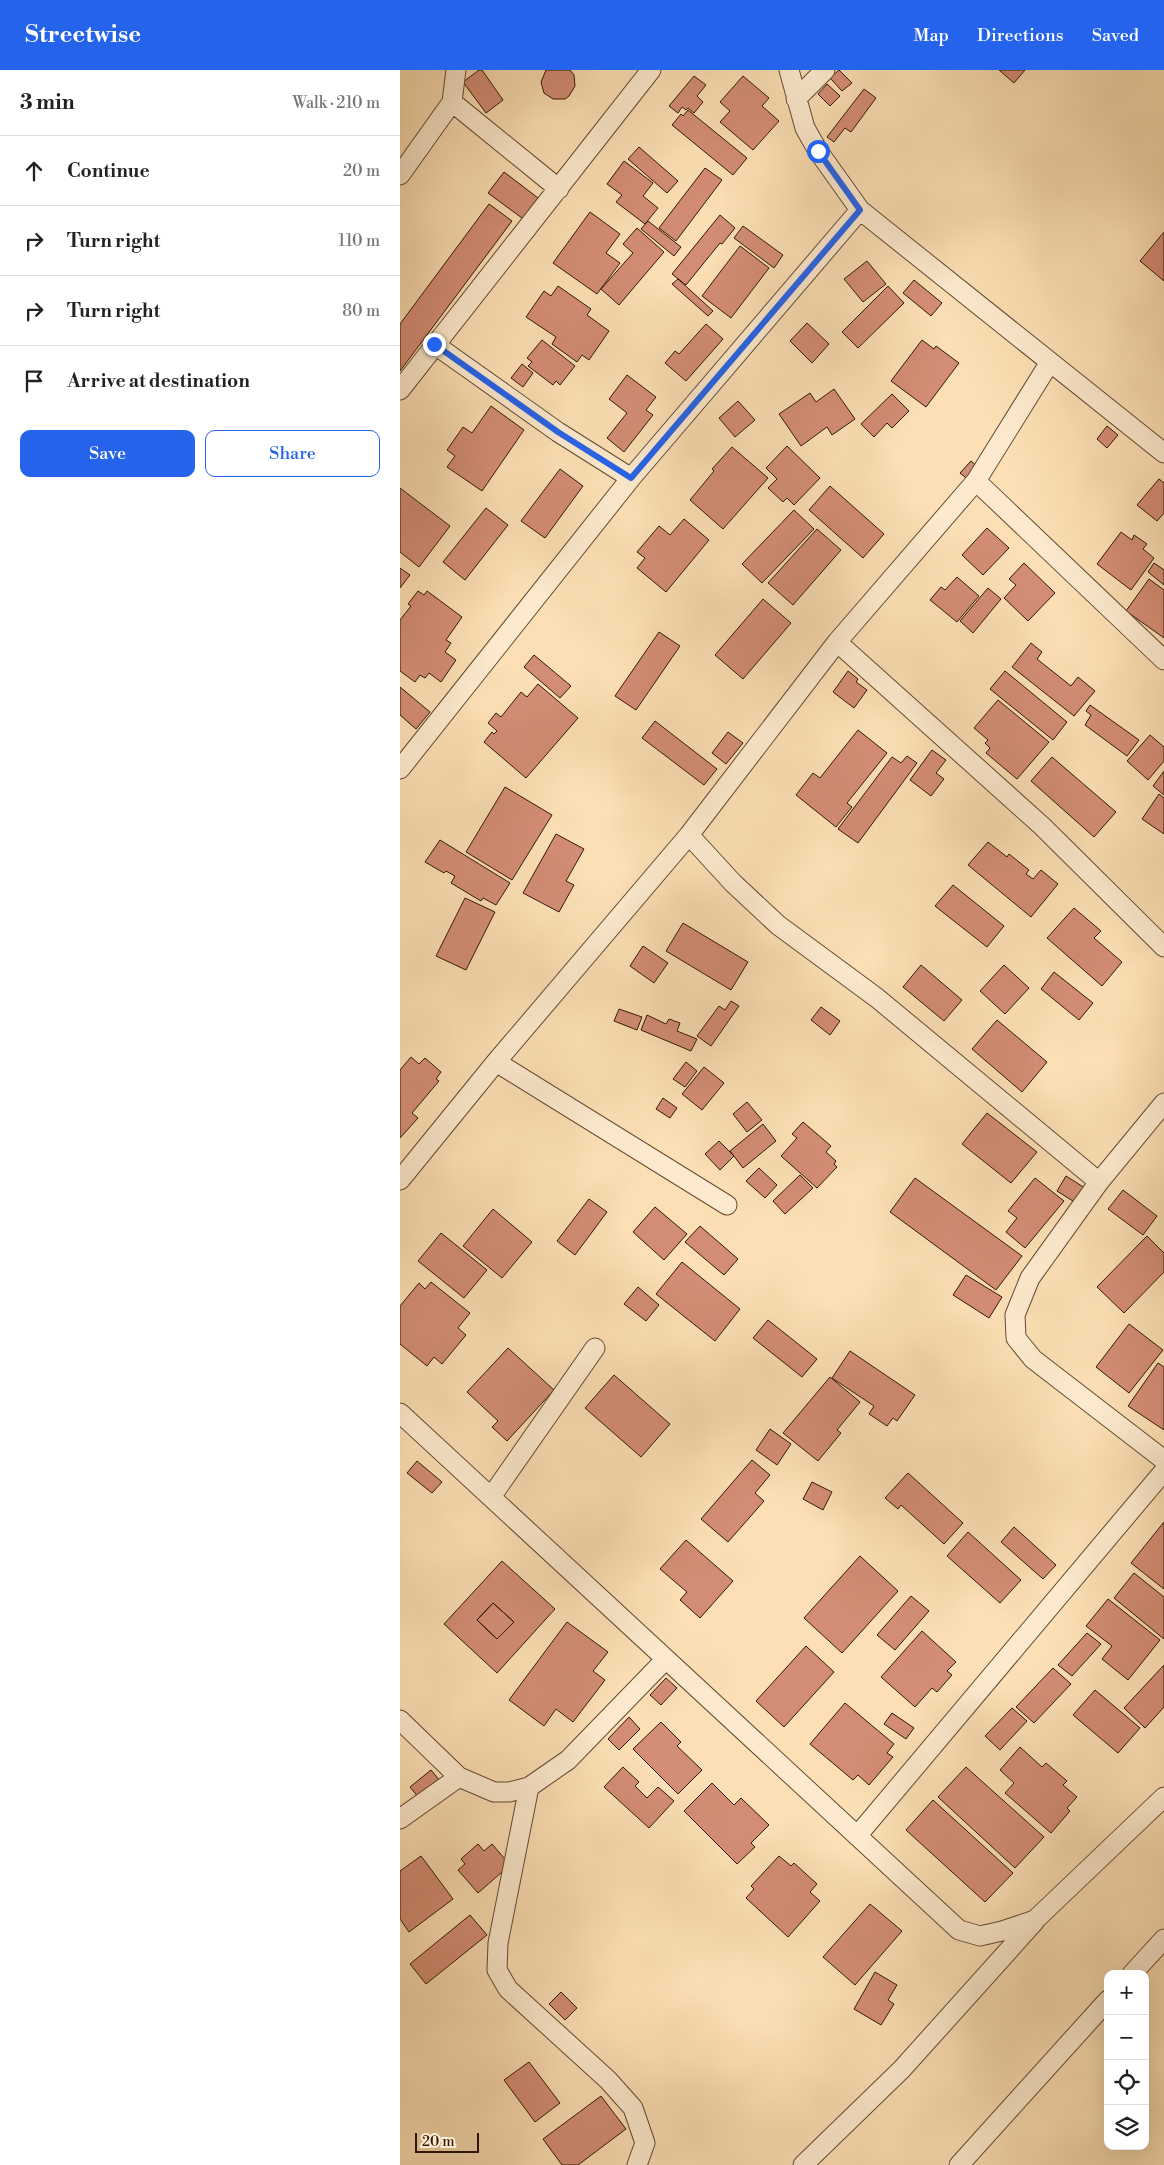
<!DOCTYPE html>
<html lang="en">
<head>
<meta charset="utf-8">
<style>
	body { margin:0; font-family:"Libre Bodoni",serif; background:#f2f2f2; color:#222 }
	.controls { position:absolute; right:15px; bottom:15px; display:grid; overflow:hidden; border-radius:10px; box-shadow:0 5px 20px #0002 }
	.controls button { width:45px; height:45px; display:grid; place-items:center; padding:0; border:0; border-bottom:1px solid #e0e0e0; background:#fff; color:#222; font:25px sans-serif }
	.scale { position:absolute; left:15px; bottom:12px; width:64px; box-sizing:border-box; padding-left:5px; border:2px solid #311707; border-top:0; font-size:14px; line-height:18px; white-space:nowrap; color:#311707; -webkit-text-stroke:4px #fdeace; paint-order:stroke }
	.stop { position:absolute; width:15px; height:15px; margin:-11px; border:4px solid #2563eb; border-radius:50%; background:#fff }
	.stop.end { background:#2563eb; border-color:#fff; box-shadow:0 1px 5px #0008 }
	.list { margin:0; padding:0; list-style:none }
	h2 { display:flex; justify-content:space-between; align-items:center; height:65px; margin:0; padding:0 20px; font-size:21px }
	h2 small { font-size:16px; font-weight:400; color:#767676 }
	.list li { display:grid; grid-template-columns:32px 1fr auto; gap:15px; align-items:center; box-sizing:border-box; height:70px; padding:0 20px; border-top:1px solid #e0e0e0 }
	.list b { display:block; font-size:19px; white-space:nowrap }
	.list em { font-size:16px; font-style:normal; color:#767676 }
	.actions { display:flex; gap:10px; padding:15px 20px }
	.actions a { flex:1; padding:11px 0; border:1px solid #2563eb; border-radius:10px; text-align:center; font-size:18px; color:#2563eb }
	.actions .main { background:#2563eb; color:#fff }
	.icon { flex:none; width:28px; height:28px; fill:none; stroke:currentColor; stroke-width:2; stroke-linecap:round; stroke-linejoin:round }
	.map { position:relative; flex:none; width:764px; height:2095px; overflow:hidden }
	header { display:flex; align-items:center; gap:30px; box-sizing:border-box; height:70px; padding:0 25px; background:#2563eb; color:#fff }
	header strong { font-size:24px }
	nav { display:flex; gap:28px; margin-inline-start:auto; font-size:18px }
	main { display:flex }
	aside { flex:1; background:#fff }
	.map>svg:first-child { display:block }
</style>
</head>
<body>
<header>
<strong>Streetwise</strong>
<nav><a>Map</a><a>Directions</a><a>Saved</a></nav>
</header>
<main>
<aside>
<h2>3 min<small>Walk · 210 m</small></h2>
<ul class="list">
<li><svg class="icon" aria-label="ahead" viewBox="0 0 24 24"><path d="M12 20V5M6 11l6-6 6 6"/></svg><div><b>Continue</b></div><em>20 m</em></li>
<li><svg class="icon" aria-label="right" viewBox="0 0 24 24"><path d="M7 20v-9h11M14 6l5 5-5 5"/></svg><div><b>Turn right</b></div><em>110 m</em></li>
<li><svg class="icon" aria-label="right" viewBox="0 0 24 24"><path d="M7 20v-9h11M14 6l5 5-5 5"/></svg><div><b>Turn right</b></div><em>80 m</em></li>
<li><svg class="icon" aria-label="arrive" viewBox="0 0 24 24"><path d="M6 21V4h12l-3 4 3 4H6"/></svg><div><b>Arrive at destination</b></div></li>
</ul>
<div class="actions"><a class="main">Save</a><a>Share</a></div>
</aside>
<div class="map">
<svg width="764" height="2095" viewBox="0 0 764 2095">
	<rect width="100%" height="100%" fill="#fcdfb4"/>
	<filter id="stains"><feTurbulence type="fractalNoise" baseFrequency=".004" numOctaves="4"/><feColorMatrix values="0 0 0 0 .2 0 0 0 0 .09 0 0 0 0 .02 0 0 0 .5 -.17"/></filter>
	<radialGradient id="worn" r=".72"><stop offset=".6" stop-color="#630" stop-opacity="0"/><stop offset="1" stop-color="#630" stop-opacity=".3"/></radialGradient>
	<path fill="#d38d74" stroke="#311707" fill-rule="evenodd" d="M 79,0 L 82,0 L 103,30 L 86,43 L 63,12 Z
		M 146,0 L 170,0 L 174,5 L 175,16 L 169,26 L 165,29 L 153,29 L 144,23 L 141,12 Z
		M 439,0 L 452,13 L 442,21 L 430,8 Z
		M 599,0 L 625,0 L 614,13 Z
		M 294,6 L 306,15 L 297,26 L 303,32 L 294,43 L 288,38 L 286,40 L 282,37 L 278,43 L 269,36 Z
		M 343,6 L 369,28 L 362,36 L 379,51 L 353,80 L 320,52 L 330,41 L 320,32 Z
		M 427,14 L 440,26 L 430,36 L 418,24 Z
		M 464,19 L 476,28 L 451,62 L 445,58 L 434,72 L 427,67 Z
		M 288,40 L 347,88 L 333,105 L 272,55 L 281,44 L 283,46 Z
		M 239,77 L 278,111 L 267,123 L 228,89 Z
		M 224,91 L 253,113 L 243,126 L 258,138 L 245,154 L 216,132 L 222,125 L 207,114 Z
		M 305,98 L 322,110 L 276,171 L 259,158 Z
		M 104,102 L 142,131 L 126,151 L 88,123 Z
		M 89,134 L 112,151 L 0,301 L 0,254 Z
		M 190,142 L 220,164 L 206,183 L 220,193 L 197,224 L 153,193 Z
		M 320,145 L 335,158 L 322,174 L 320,173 L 286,215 L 272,204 Z
		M 248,151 L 281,177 L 274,186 L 241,159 Z
		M 343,156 L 383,185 L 374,198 L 334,168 Z
		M 237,158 L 264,182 L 219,235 L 201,219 L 233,183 L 223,174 Z
		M 764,162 L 764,211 L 740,191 Z
		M 340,176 L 369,198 L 331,248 L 302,226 Z
		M 467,191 L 486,214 L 463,232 L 444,209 Z
		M 278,209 L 313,241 L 308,246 L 272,214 Z
		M 514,210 L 542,233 L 531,246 L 503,223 Z
		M 158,216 L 191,239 L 187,245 L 209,261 L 189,290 L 182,285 L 177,292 L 152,274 L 156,267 L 126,247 L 144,221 L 151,226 Z
		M 488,216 L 504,233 L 458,278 L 442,262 Z
		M 407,253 L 429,274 L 412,293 L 390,271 Z
		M 306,254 L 323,269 L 286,311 L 265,293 L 275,281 L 279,284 Z
		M 142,270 L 175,296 L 160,315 L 156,311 L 153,315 L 128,296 L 132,292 L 127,288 Z
		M 522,270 L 534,279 L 536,276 L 559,293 L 526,337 L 491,311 Z
		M 122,294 L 133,303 L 123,317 L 111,308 Z
		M 227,305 L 256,327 L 246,340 L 253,345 L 224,382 L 207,368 L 227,343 L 209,329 Z
		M 434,319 L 455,349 L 432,365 L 427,357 L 401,376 L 379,344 L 410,323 L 416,332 Z
		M 492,324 L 509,341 L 492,358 L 487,353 L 474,367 L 461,354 Z
		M 338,331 L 355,350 L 335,367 L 319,348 Z
		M 91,336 L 124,360 L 82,421 L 47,397 L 55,386 L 47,380 L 63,357 L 72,363 Z
		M 707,356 L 718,365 L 707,378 L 697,369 Z
		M 387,376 L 420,408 L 394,435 L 387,428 L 383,432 L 368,418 L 377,409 L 366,398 Z
		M 332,377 L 368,408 L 323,459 L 290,430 L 314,401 L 312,399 Z
		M 571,391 L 581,400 L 570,411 L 560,403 Z
		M 160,399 L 183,416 L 145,468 L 121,451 Z
		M 759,409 L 764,413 L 764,443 L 757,451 L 737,435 Z
		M 430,416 L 484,464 L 463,488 L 409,440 Z
		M 0,418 L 50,456 L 19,497 L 0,482 Z
		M 86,438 L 108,455 L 65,510 L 43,492 Z
		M 394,440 L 414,459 L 362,513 L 342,494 Z
		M 284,449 L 309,470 L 266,522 L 237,498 L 245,488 L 237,482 L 259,456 L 270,465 Z
		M 587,458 L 609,478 L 583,505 L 562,485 Z
		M 417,459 L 441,480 L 393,535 L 368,513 Z
		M 721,462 L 732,470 L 734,465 L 747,474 L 743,479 L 754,488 L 731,520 L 697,494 Z
		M 624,493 L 655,523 L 628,551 L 604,528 L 616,515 L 609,509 Z
		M 754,493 L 764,500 L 764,515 L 748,502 Z
		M 0,498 L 10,505 L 0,518 Z
		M 557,507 L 579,526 L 557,552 L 530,530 L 541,517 L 545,520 Z
		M 749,509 L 764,520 L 764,568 L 726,541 Z
		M 588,518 L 601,529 L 573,563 L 560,551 Z
		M 18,521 L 24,525 L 27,521 L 62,547 L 46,570 L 51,573 L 45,582 L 56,590 L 41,612 L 29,603 L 25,608 L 20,605 L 15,612 L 0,601 L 0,550 L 11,536 L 8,534 Z
		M 363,529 L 391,553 L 343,609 L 315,585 Z
		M 259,562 L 280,576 L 236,640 L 215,626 Z
		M 631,573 L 642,582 L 637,589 L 671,616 L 678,607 L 695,621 L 674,646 L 612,597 Z
		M 134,585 L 171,616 L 160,628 L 124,597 Z
		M 448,601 L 458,609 L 456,612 L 467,620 L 454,638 L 433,622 Z
		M 605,601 L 667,652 L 653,670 L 590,619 Z
		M 138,614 L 178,648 L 126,708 L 84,672 L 92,662 L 94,664 L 97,661 L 88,653 L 96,643 L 101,647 L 121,622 L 127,627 Z
		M 0,617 L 30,642 L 16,659 L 0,645 Z
		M 598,630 L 649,672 L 617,709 L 586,683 L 590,678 L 585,673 L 588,670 L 574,658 Z
		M 690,635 L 739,670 L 727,686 L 685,655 L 691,645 L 686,641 Z
		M 255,651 L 317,699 L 304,715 L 242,668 Z
		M 458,660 L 487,683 L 447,733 L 452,737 L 436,757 L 396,725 L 413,703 L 420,708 Z
		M 328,662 L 343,673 L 326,694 L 312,683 Z
		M 750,665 L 764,677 L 764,691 L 748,710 L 727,691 Z
		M 532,680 L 546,690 L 536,703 L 544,709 L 531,726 L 510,710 Z
		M 507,686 L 517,693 L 458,773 L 438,759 L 492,687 L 501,693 Z
		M 652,687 L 716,742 L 694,767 L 631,711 Z
		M 764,701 L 764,725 L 753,716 Z
		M 105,717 L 152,745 L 112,810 L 66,782 Z
		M 759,724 L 764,728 L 764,764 L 742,749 Z
		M 156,764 L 184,779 L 166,811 L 174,815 L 159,842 L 123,823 Z
		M 40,770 L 110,813 L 96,835 L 83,828 L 81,831 L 51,813 L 55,806 L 46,801 L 44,803 L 25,792 Z
		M 588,772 L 607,787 L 609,784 L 629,800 L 626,804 L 633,809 L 641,800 L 658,814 L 631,847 L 568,795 Z
		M 553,815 L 604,856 L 587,877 L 535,836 Z
		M 65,828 L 95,842 L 66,900 L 36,886 Z
		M 674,838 L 701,861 L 694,868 L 722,892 L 702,916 L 647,868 Z
		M 283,853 L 348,892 L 331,920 L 266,881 Z
		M 243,876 L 268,893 L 254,913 L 230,896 Z
		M 521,895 L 562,930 L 544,951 L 503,917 Z
		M 604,895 L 629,918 L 605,944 L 580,921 Z
		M 654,902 L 693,933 L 679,950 L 641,919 Z
		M 331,931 L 339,936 L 311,976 L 297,966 L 319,936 L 325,940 Z
		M 421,937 L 440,951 L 430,965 L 411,950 Z
		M 219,939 L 242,947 L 237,960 L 214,951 Z
		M 247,945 L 266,954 L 269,949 L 280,953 L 277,961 L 297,969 L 291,981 L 241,960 Z
		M 597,950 L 647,992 L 622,1022 L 572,979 Z
		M 11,987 L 19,994 L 25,988 L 41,1002 L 36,1009 L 39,1011 L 12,1043 L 18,1048 L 0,1068 L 0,1000 Z
		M 286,992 L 297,1001 L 285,1017 L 273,1009 Z
		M 304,997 L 324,1013 L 302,1040 L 282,1024 Z
		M 263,1028 L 277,1038 L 270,1048 L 256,1039 Z
		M 347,1032 L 362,1050 L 347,1062 L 333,1044 Z
		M 587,1043 L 637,1082 L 611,1113 L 562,1074 Z
		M 403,1052 L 431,1076 L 426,1082 L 436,1091 L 434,1094 L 437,1097 L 417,1118 L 381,1086 L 397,1068 L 392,1064 Z
		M 363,1054 L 376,1071 L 343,1098 L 330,1081 Z
		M 319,1071 L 334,1086 L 320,1100 L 305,1084 Z
		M 359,1098 L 377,1115 L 365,1128 L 346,1111 Z
		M 400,1105 L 413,1118 L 385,1144 L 373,1131 Z
		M 666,1106 L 685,1118 L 676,1133 L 657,1121 Z
		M 515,1108 L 622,1186 L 596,1220 L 490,1142 Z
		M 635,1108 L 664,1131 L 625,1178 L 606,1162 L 617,1148 L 608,1141 Z
		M 723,1120 L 757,1146 L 743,1165 L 708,1139 Z
		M 189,1129 L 207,1142 L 175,1185 L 157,1171 Z
		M 255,1137 L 287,1164 L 264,1190 L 233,1162 Z
		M 93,1139 L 132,1172 L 102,1208 L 63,1176 Z
		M 300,1156 L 338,1189 L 324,1205 L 285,1172 Z
		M 41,1163 L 87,1200 L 64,1228 L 18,1191 Z
		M 747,1166 L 764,1183 L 764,1202 L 724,1243 L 697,1217 Z
		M 282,1192 L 340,1239 L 315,1271 L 256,1224 Z
		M 566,1205 L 602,1227 L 589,1248 L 553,1225 Z
		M 31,1212 L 70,1243 L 58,1258 L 66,1265 L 42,1294 L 34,1287 L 27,1296 L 0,1274 L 0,1236 L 19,1213 L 25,1219 Z
		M 238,1217 L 259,1235 L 246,1251 L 224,1234 Z
		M 368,1250 L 417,1289 L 402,1307 L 353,1268 Z
		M 729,1254 L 763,1280 L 729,1323 L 696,1297 Z
		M 108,1278 L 154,1320 L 107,1371 L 92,1357 L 98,1351 L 67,1322 Z
		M 450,1281 L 515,1325 L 497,1351 L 493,1348 L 487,1356 L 469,1344 L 474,1336 L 432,1308 Z
		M 758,1293 L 764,1297 L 764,1360 L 728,1336 Z
		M 214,1305 L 270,1354 L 241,1387 L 185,1338 Z
		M 430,1307 L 460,1332 L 437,1360 L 441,1363 L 418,1391 L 383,1363 Z
		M 370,1359 L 391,1374 L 377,1395 L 356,1380 Z
		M 352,1390 L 370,1405 L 355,1423 L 364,1431 L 328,1472 L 301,1449 Z
		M 17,1391 L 42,1412 L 32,1423 L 7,1403 Z
		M 508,1403 L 563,1453 L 544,1474 L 501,1435 L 498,1439 L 485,1428 Z
		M 412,1412 L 432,1422 L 423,1440 L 403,1429 Z
		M 764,1452 L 764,1519 L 731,1493 Z
		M 614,1457 L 656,1495 L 643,1509 L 601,1472 Z
		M 568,1462 L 621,1510 L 600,1533 L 547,1486 Z
		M 286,1470 L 333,1511 L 300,1548 L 280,1530 L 287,1522 L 260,1499 Z
		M 460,1486 L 498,1521 L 442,1583 L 404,1548 Z
		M 102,1491 L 155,1539 L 97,1603 L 44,1554 ZM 93,1533 L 114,1552 L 97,1569 L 77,1550 Z
		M 734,1503 L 764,1527 L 764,1569 L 714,1528 Z
		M 511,1526 L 529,1541 L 495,1580 L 477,1565 Z
		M 708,1529 L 760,1570 L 728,1610 L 702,1589 L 712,1576 L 686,1556 Z
		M 93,1533 L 114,1552 L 97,1569 L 77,1550 Z
		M 167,1552 L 208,1582 L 193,1601 L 205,1610 L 173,1652 L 156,1639 L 144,1656 L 109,1630 Z
		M 522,1561 L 556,1592 L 547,1601 L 552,1605 L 537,1622 L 532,1618 L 515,1637 L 481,1607 Z
		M 687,1563 L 701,1574 L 672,1606 L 658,1595 Z
		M 406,1576 L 434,1602 L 384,1657 L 356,1631 Z
		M 764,1595 L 764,1637 L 745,1658 L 724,1638 Z
		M 653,1598 L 671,1614 L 634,1653 L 616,1637 Z
		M 266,1608 L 277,1618 L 261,1635 L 250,1625 Z
		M 695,1620 L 740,1658 L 718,1683 L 673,1645 Z
		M 445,1633 L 494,1674 L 487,1683 L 493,1687 L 469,1715 L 458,1705 L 453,1710 L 410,1674 Z
		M 612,1638 L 627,1651 L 600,1680 L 585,1666 Z
		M 492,1643 L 514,1658 L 506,1669 L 484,1654 Z
		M 229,1647 L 240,1659 L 219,1680 L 208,1669 Z
		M 261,1652 L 281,1672 L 277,1676 L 302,1700 L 278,1724 L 233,1679 Z
		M 620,1677 L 642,1697 L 646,1693 L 667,1711 L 663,1715 L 677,1727 L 667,1738 L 670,1741 L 651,1763 L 605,1723 L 614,1713 L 600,1700 Z
		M 223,1697 L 239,1712 L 235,1716 L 247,1728 L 258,1717 L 274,1731 L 249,1758 L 204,1717 Z
		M 566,1697 L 644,1767 L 615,1798 L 538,1727 Z
		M 31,1700 L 40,1711 L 19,1728 L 10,1717 Z
		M 312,1713 L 334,1735 L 341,1728 L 369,1755 L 351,1773 L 355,1777 L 337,1794 L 284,1741 Z
		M 533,1730 L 613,1803 L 585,1832 L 506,1760 Z
		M 78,1774 L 84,1781 L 92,1774 L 110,1795 L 78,1823 L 58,1800 L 65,1794 L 61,1789 Z
		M 21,1786 L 53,1829 L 9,1862 L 0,1849 L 0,1801 Z
		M 379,1786 L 391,1796 L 394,1793 L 417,1814 L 410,1822 L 420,1831 L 388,1867 L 346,1828 L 354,1819 L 351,1816 Z
		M 470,1834 L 502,1861 L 455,1915 L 423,1887 Z
		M 70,1845 L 87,1865 L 26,1914 L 10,1894 Z
		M 475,1902 L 497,1915 L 488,1930 L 494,1934 L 481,1955 L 454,1939 Z
		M 161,1922 L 177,1938 L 165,1950 L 149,1934 Z
		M 129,1992 L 160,2033 L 135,2052 L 104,2010 Z
		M 201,2026 L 226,2059 L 178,2095 L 162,2095 L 143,2069 Z"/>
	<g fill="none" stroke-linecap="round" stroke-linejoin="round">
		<defs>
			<path id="minor" d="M 56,0 L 52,32 L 159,119
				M 389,0 L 405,58 L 418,81 L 460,140 L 764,383
				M 396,29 L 425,0
				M 0,105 L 52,32
				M 34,274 L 158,362 L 231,408
				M 0,320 L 251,0
				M 576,411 L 764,590
				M 437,572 L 642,756 L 764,877
				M 0,699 L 231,408 L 460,140
				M 289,765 L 333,813 L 378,855 L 477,928 L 699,1112
				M 96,992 L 327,1135
				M 764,1033 L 699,1112 L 630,1208 L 615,1245 L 616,1268 L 633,1289 L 764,1390
				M 0,1110 L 96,992 L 289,765 L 437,572 L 576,411 L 650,292
				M 0,1343 L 559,1860 L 580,1866 L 602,1861 L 635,1850 L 764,1727
				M 91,1427 L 195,1278
				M 0,1650 L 59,1707 L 94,1722 L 109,1722 L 129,1717 L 168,1690 L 266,1589
				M 129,1717 L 98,1873 L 97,1900 L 108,1919 L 208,2010 L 233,2038 L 245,2073 L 237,2095
				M 0,1749 L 59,1707
				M 457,1766 L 764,1401
				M 732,1904 L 764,1869
				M 403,2095 L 502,1999 L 635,1851
				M 559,2095 L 708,1930"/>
		</defs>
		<use href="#minor" stroke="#644932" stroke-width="21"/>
		<use href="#minor" stroke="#fdeace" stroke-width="19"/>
	</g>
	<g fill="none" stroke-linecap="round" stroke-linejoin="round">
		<path stroke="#2563eb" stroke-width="6" d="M 34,274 L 158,362 L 231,408 L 460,140 L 418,81"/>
	</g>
	<rect width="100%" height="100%" filter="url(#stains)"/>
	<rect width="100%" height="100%" fill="url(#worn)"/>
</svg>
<div class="controls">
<button>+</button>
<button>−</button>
<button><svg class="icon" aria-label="locate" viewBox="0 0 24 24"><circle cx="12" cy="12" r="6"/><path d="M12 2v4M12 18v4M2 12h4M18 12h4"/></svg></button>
<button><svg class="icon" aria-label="layers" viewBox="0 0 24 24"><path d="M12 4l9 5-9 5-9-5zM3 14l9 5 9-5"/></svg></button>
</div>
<div class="scale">20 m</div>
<div class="stop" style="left:418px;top:81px"></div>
<div class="stop end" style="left:34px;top:274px"></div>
</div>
</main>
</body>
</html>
